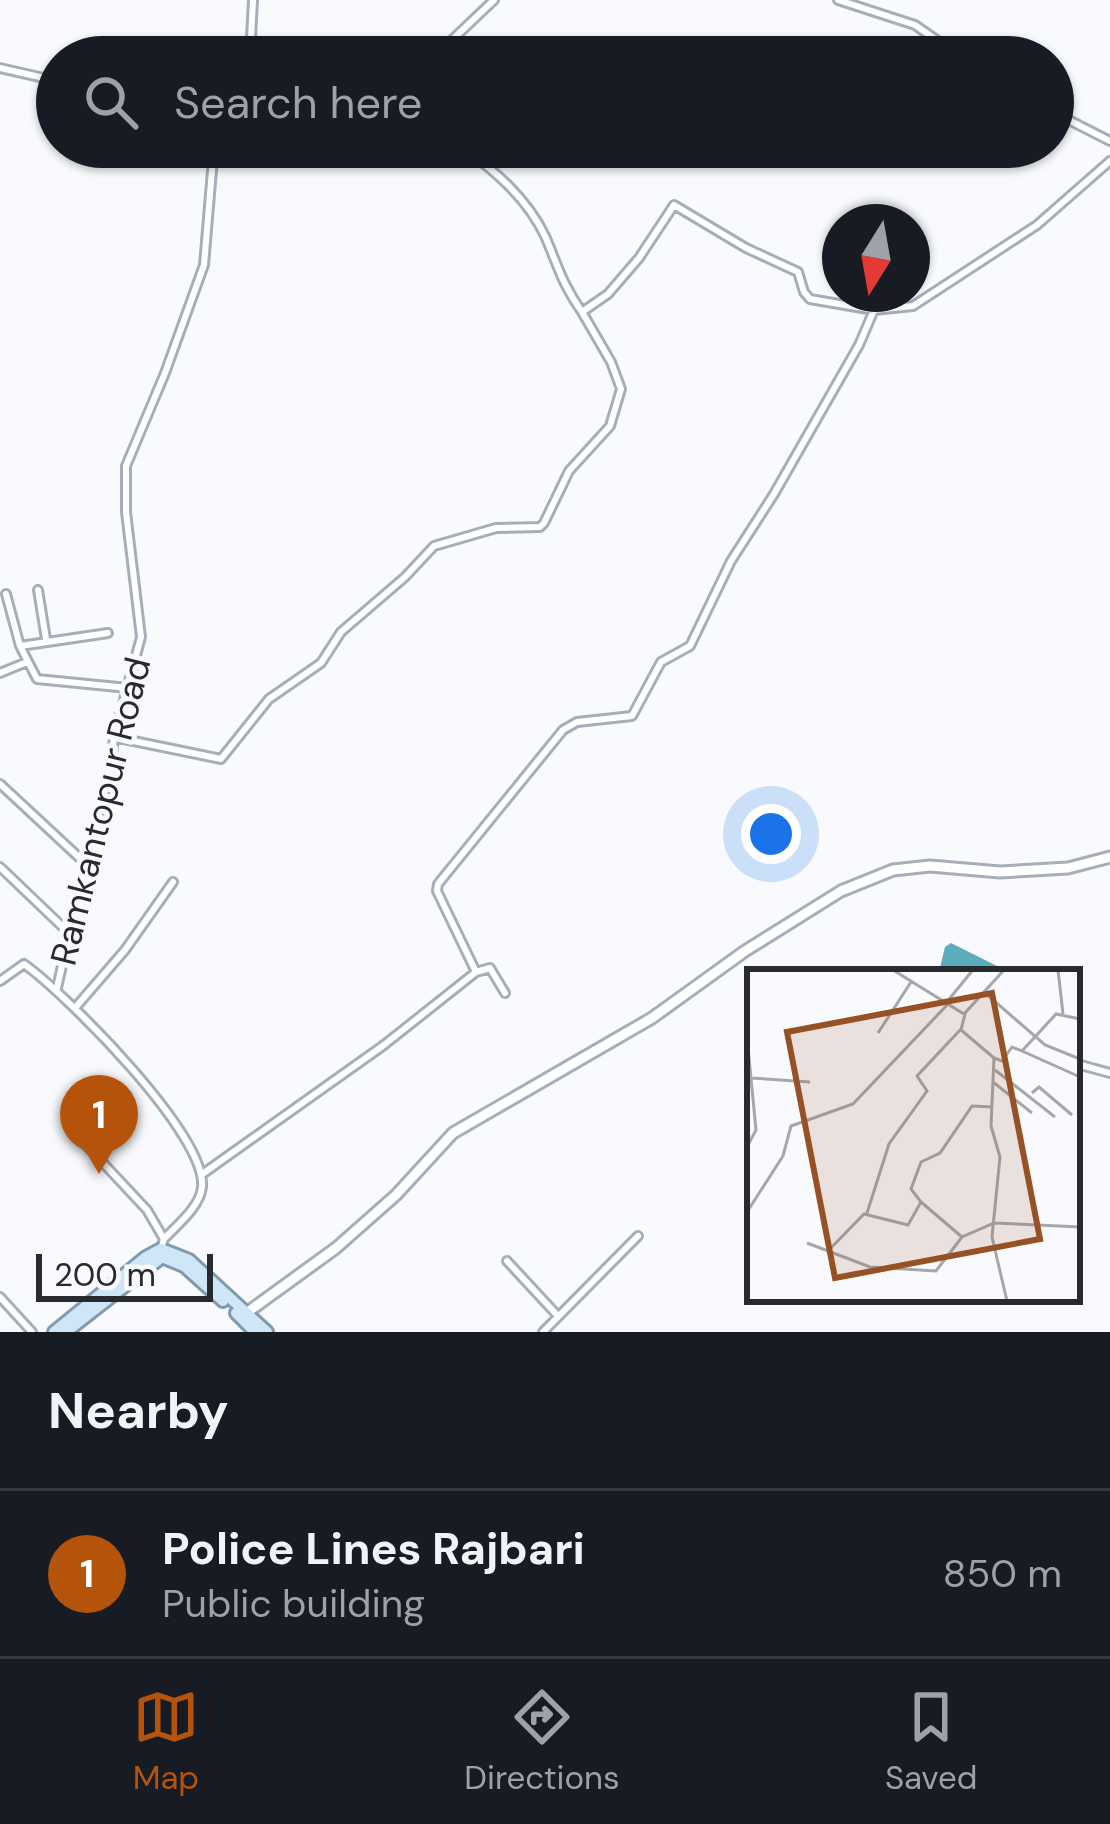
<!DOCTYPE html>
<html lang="en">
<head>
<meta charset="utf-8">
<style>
	body { margin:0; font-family:"DM Sans",sans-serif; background:#20242c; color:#f1f3f6 }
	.compass { position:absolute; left:822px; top:204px; width:108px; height:108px; border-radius:50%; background:#171b24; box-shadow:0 3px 9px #0004; rotate:191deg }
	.scale { position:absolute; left:36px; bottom:30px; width:177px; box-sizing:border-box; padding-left:12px; border:6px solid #282a2f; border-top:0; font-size:33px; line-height:42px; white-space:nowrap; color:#282a2f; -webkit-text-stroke:9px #f9fafd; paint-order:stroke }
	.you { position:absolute; left:771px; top:834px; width:42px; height:42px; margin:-30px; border:9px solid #fff; border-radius:50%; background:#1a73e8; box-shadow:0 0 0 18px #1a73e833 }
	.badge { display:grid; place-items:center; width:78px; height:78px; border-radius:50%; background:#b45309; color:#fff; font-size:39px; font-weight:700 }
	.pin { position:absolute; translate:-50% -99px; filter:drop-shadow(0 3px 6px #0008) }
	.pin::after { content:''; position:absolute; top:63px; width:42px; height:36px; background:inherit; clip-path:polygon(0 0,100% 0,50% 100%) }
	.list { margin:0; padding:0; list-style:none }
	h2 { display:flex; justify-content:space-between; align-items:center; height:156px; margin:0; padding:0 48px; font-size:51px }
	h2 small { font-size:39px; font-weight:400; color:#9ea1a6 }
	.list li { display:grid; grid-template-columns:78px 1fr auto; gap:36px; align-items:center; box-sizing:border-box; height:168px; padding:0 48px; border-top:3px solid #363941 }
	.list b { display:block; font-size:45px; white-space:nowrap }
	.list p { margin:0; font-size:39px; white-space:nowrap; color:#9ea1a6 }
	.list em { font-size:39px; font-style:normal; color:#9ea1a6 }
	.icon { flex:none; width:66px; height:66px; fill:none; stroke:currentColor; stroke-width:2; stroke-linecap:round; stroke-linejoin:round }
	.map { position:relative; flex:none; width:1110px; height:1332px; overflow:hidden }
	.search { position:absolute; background:#171b24; box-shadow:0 3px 9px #0004; left:36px; right:36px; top:36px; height:132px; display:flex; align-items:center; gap:30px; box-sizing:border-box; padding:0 42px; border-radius:66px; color:#9ea1a6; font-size:45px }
	.sheet { height:324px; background:#171b24 }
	nav { display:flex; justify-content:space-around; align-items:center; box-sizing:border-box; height:168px; border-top:3px solid #363941; background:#171b24; font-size:33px; color:#9ea1a6 }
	nav a { display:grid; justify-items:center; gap:6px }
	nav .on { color:#b45309 }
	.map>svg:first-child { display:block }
</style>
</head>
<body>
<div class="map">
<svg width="1110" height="1332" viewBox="0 0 1110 1332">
	<rect width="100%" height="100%" fill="#f9fafd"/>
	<path fill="#5cadbc" d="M 951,943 L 1009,972 L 939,972 L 945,947 Z"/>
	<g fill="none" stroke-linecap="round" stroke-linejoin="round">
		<defs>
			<path id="minor" d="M 838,0 L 915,25 L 961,57
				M 250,57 L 253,0
				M 434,57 L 494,0
				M 0,68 L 57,81
				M 1053,112 L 1110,141
				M 462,147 C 495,171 527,198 545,236 C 558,266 562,284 582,312
				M 38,590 L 46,639
				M 6,594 L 20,646 L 37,679 L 128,688
				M 20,646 L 108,633
				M 0,673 L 27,662
				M 114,737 L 221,759 L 269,699 L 321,663 L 341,632 L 405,577 L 434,546 L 496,528 L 540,527 L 544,523 L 569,471 L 610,426 L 621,389 L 611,362 L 582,312 L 608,294 L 639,258 L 674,205 L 746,248 L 798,272 L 804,292 L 810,299 L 874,310 L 913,306 L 1037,225 L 1110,161
				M 0,784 L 85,863
				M 0,867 L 69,933
				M 476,972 L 490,968 L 505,993
				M 0,981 L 24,964 C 67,995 207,1135 202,1187 C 200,1207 177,1225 164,1239 L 161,1249
				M 57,988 L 85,863 L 110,773 L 114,737 L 141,637 L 126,512 L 126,466 L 165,373 L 204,265 L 214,147
				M 75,1008 L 125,950 L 173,882
				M 1077,1064 L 1110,1073
				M 75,1133 L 147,1210 L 164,1239
				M 201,1175 L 384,1045 L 476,972 L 437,891 L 438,884 L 563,730 L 577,722 L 632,716 L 661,662 L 690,646 L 731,561 L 774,494 L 859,345 L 874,310
				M 507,1261 L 557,1315
				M 0,1297 L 32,1332
				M 543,1332 L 638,1236"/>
			<path id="secondary" d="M 245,1314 L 336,1248 L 396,1195 L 453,1133 L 652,1018 L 745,951 L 841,891 L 893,870 L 930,866 L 1000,872 L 1068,868 L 1110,857"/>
			<path id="primary" d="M 236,1313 L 255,1332
				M 54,1332 L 146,1257 L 161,1249 L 189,1260 L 267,1332
				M 66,1332 L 162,1257 L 184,1266 L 223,1301"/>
		</defs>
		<use href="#minor" stroke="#a8adba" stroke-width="12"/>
		<use href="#secondary" stroke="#a8adba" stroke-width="15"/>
		<use href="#primary" stroke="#809aae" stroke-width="16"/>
		<use href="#minor" stroke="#fff" stroke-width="6"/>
		<use href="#secondary" stroke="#fff" stroke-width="9"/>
		<use href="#primary" stroke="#cfe6f7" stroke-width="10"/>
	</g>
	<g text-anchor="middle" stroke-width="10" stroke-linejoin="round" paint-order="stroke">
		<g font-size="36" fill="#282a2f" stroke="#f9fafd">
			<text transform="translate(100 811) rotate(-76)" y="13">Ramkantopur Road</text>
		</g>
	</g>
	<g transform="translate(747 969)">
		<rect width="333" height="333" fill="#f9fafd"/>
		<path fill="none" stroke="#a5a7ab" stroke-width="3" d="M 146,1 L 217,45 L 257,1M 311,1 L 316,45M 237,23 L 298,76 L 333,90M 199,34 L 225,2M 218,45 L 214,61 L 247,89M 131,64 L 164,13M 0,68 L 9,161 L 0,178M 275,82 L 333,108M 247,89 L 244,157 L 253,188 L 245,268 L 260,332M 247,89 L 255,92 L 265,78 L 275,82 L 309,45 L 333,50M 248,101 L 308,148M 5,109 L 63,113M 246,113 L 285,144M 285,124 L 292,118 L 325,146M 174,233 L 215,268M 0,243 L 36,187 L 44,157 L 106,135 L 201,35M 120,244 L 142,175 L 180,122 L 170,107 L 214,60M 60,274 L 123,298 L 189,302 L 215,268 L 247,254 L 333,258M 80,283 L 117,245 L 161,256 L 174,233 L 164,220 L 174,193 L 193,184 L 225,137 L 245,138"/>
		<path fill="#965125" fill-opacity="0.15" stroke="#965125" stroke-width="6" d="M 245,24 L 293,270 L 88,309 L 40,63 Z"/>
		<rect width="333" height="333" fill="none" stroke="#282a2f" stroke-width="6"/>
	</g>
</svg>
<svg class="compass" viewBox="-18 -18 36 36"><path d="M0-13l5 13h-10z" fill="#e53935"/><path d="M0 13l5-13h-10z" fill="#9ea1a6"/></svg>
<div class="scale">200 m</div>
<div class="you"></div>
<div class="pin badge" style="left:99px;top:1174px">1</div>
<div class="search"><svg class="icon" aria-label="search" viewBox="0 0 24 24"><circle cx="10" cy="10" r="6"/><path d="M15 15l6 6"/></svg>Search here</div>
</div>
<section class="sheet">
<h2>Nearby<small></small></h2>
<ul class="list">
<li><span class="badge">1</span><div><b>Police Lines Rajbari</b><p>Public building</p></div><em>850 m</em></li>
</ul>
</section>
<nav>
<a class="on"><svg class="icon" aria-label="map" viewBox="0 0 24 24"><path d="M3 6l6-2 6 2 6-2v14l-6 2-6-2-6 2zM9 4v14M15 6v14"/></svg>Map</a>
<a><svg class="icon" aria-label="directions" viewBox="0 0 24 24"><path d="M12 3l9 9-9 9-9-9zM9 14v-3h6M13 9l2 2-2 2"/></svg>Directions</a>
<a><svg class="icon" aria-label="saved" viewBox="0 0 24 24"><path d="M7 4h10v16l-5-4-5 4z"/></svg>Saved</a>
</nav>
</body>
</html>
